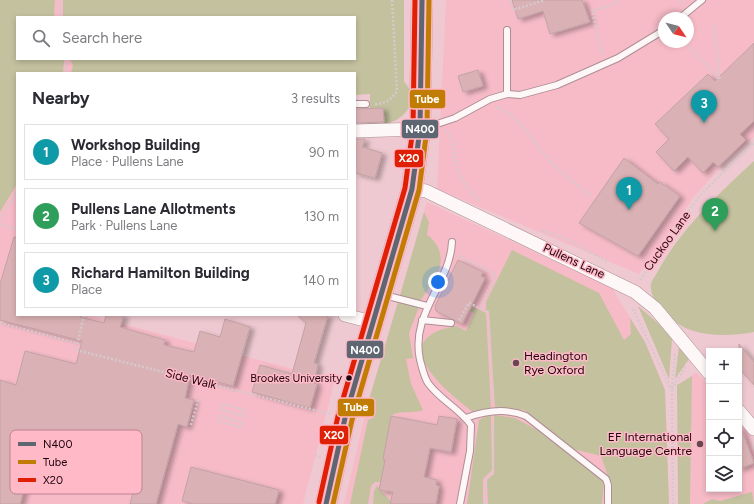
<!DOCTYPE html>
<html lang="en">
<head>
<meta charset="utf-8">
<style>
	body { margin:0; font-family:Figtree,sans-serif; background:#f2f2f3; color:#2b2b33 }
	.controls { position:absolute; right:12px; bottom:12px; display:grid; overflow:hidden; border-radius:0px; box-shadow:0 2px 6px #0003 }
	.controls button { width:36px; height:36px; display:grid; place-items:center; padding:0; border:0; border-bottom:1px solid #e1e1e2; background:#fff; color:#2b2b33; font:20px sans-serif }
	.compass { position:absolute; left:658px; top:12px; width:36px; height:36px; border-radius:50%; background:#fff; box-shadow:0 2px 6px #0003; rotate:125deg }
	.you { position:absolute; left:438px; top:282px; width:14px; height:14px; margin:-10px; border:3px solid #fff; border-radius:50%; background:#1a73e8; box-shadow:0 0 0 6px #1a73e833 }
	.badge { display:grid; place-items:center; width:26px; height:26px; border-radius:50%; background:#684850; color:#fff; font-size:13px; font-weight:700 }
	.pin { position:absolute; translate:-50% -33px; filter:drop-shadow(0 1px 2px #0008) }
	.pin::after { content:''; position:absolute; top:21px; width:14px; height:12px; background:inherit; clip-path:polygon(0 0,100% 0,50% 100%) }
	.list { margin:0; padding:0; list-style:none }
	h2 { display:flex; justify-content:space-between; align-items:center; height:52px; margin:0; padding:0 16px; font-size:17px }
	h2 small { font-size:13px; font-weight:400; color:#7c7c81 }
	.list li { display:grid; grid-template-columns:26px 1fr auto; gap:12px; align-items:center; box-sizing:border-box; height:56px; margin:0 8px 8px; padding:0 8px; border:1px solid #e1e1e2; border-radius:0px }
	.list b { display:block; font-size:15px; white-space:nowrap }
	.list p { margin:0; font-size:13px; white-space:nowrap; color:#7c7c81 }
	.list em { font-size:13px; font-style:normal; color:#7c7c81 }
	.icon { flex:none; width:22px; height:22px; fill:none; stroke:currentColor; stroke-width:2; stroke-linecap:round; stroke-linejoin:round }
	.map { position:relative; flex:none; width:754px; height:504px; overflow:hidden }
	.search { position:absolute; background:#fff; box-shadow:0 2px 6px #0003; left:16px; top:16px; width:340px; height:44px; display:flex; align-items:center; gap:10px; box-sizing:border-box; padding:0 14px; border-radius:0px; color:#7c7c81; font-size:15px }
	.panel { position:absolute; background:#fff; box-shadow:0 2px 6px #0003; left:16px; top:72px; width:340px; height:244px; border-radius:0px }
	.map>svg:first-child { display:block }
</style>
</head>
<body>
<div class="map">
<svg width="754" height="504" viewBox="0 0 754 504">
	<defs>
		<filter id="shadow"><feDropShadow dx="4.5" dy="2.5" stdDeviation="2" flood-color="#0004"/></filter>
	</defs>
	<rect width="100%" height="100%" fill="#efc9d1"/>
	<path fill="#f6bbc7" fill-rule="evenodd" d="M 0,0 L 73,0 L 73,17 L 17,17 L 17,59 L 73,59 L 73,73 L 17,73 L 17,315 L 89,315 L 335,380 L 303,504 L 0,504 Z
		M 446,0 L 754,0 L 754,137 L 728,159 L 694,197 L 639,274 L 437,189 ZM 664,18 L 688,18 L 688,42 L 664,42 Z
		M 427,202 L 612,288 L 645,342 L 665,390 L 669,504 L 344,504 L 368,403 Z
		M 696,372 L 709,386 L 709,489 L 739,489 L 739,419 L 745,425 L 751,438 L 752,450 L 754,450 L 754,504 L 690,504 L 692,376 Z"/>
	<path fill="#c4c19f" d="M 0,0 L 55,0 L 54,17 L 17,17 L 17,59 L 64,60 L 63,73 L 17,73 L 17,184 L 0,212 Z
		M 63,0 L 404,0 L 404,82 C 422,99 404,122 384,124 L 383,108 L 370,109 L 370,94 L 355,95 L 355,73 L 71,73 L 73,66 L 70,59 L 355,59 L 355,17 L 63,17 Z
		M 754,161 L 754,332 C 728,337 690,338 670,317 C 662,308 649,298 651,284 C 652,280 656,275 658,271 C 681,229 719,193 754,161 Z
		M 424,212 L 429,222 L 427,235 C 432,238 433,240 436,244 C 449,265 432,284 420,301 L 400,296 Z
		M 512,250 L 599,293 L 624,340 L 631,334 L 630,318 L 645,342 L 665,390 L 669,504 L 611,504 L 611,485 L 601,456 L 573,449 L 524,410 L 495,408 L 489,311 L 486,310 L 486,302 Z
		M 398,302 L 419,307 L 409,333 L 413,358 L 406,359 L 411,384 L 423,410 C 413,414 401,410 392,415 L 383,459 L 385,460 L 381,482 L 375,482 L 371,486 L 368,504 L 350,504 L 368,420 L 373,418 L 368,403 Z
		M 638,306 L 659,324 L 672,339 L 669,379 Z
		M 473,307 L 486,313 L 491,408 L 473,412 C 457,400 398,355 432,334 C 439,329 448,328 456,326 L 466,331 L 474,313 L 470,311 Z
		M 679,346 L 689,359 L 675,379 Z
		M 692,376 L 690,504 L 678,504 L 677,385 Z
		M 491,414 L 492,470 L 483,479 L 483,504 L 467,504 L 479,420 Z
		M 494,415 L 515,418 L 539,431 L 604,482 L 602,504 L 488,504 L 487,480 L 494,474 Z
		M 377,486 L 390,500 L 390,504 L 373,504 L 374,491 Z
		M 752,492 L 754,504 L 703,504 L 712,499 L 720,501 Z"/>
	<path fill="#dab2b5" stroke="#c2a2a4" filter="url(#shadow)" d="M 512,0 L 582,0 L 590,22 L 550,34 L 543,11 L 518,19 Z
		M 754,43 L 754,121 L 740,134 L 746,140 L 718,167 L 713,162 L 703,173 L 688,157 L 674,171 L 656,152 L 669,139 L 655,124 L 708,74 L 715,81 Z
		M 478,70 L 483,86 L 463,92 L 458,76 Z
		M 383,108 L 384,122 L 355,123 L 355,109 Z
		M 355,139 L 365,139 L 362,147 L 382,153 L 375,178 L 355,173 Z
		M 624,158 L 658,184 L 660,182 L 680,196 L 638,256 L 579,223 Z
		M 14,237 L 17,237 L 17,315 L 81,315 L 80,317 L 104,323 L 106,315 L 124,315 L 120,327 L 165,340 L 164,345 L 194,352 L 200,331 L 220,337 L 225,319 L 250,327 L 233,386 L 190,375 L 185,398 L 194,400 L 187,427 L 178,424 L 156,504 L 130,504 L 136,481 L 34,454 L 20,504 L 0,504 L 0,380 L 16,385 L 25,351 L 76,364 L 82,341 L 0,320 L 0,284 Z
		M 458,260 L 483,272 L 481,276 L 485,278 L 462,324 L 436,311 L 435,306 Z
		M 297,315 L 328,315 L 314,363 L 318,364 L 314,383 L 317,384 L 310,408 L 252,392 L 260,365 L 292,374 L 306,323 Z
		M 739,344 L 754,362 L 754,385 L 739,368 Z
		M 391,416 L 437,425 L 439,416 L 457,419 L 451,452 L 430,448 L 424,477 L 437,480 L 436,485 L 439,486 L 436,504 L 390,504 L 393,492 L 379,490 L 385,460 L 383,459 Z
		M 740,425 L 754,463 L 739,469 L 739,426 Z
		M 191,467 L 279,490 L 275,504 L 193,504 L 182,501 Z"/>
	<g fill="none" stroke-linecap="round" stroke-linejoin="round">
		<defs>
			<path id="lane" d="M 680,18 L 702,0
				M 507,94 L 507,30
				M 355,104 L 366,104
				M 422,129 L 455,118 L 490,99 L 507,94 L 520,95 L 557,85 L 618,58 L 664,30
				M 452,242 C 450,284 410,313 420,360 C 422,367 424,377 428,383 C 440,400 459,408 471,425 L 470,451 L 460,504
				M 384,295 L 427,306
				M 422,320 L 451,323
				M 466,418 C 485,411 507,408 526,416 L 606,479 L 608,485 L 608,504"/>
			<path id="street" d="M 355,131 L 420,129
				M 412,189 L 426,191 L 635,292 L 655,308 L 709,373
				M 345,315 L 372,322
				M 739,411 L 754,429"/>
			<path id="primary" d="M 326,504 L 345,418 L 412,189 L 420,129 L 422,0"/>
		</defs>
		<use href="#lane" stroke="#ae8e95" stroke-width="8"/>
		<use href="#street" stroke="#ae8e95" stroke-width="14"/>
		<use href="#primary" stroke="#ae8e95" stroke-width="22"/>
		<path stroke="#d5c9cc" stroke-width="2.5" stroke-dasharray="2 2" stroke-linecap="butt" d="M 510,0 L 513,10 L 545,0
			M 680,0 L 683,5
			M 60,17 L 60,0
			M 714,25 L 720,81
			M 685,42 L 720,80
			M 602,54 L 592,11 L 618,3 L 617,0
			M 66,73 L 67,59
			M 375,104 C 384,104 392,100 397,91 L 392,0
			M 497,107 C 523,119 527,135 545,155 C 559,171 574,184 592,196
			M 446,130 C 457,142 453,161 460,176 C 464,185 473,193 480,201
			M 0,219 L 17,191
			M 0,224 L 17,230
			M 540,230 L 567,239 L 607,262
			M 458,256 L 496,274 L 480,308
			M 640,280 L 697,199 L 733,162 L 754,143
			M 633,309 L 671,389
			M 84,315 L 76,350 L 330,414
			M 459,320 L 469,303 L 488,312 L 493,403
			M 0,323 L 77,343
			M 672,389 L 686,366
			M 223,404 L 245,410 L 244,416 L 221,410 Z
			M 220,416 L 242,422 L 240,427 L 218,421 Z
			M 191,425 L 199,397
			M 315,455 L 321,457
			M 370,504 L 374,487 L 377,483
			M 485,504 L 486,480 L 493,471 L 493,422
			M 673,504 L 672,390 L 675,353"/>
		<use href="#lane" stroke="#fdf7f8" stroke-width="6"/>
		<use href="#street" stroke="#fdf7f8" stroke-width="13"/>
		<use href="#primary" stroke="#fdf7f8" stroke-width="20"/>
		<defs>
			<path id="bus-1" d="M 326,504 L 345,418 L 412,189 L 420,129 L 422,0"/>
			<path id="bus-2" d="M 333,504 L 352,420 L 419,190 L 427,129 L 429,0"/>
			<path id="bus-3" d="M 319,502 L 338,416 L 405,188 L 413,128 L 415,0"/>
		</defs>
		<use href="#bus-1" stroke="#ffb9c7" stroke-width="8"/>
		<use href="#bus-2" stroke="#ffb9c7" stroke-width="8"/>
		<use href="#bus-3" stroke="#ffb9c7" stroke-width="8"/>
		<use href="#bus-1" stroke="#5e6671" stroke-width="5"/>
		<use href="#bus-2" stroke="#c17d03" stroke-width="5"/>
		<use href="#bus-3" stroke="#df2005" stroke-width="5"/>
	</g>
	<g fill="#684850" stroke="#ffb9c7" stroke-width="1.5">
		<circle cx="516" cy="363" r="4"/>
		<circle cx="700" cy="444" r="4"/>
	</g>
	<circle fill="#1f030b" stroke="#ffb9c7" stroke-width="1.5" cx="349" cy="378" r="3.5"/>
	<g text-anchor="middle" stroke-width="3" stroke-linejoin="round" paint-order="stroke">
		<g font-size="11" fill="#1f030b" stroke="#ffb9c7" text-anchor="end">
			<text x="342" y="382">Brookes University</text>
		</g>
		<g font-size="12" fill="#1f030b" stroke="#ffb9c7">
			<text transform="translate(667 241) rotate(-54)" y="4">Cuckoo Lane</text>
			<text transform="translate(574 261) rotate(25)" y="4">Pullens Lane</text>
			<text transform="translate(191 379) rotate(14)" y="4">Side Walk</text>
		</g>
		<g font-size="12" fill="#1f030b" stroke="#ffb9c7" text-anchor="start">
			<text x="524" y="360">Headington<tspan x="524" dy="14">Rye Oxford</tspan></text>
			<text x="692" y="441" text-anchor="end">EF International<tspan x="692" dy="14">Language Centre</tspan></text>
		</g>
	</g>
	<rect x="10" y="430" width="132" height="64" rx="6" fill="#ffb9c7" stroke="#bc828f" stroke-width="1"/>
	<rect x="18" y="442" width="18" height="4" fill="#5e6671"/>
	<rect x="18" y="460" width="18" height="4" fill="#c17d03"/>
	<rect x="18" y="478" width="18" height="4" fill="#df2005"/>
	<g font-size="11" fill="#1f030b">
		<text x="43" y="448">N400</text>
		<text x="43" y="466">Tube</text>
		<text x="43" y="484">X20</text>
	</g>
	<g stroke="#ffb9c7" stroke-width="1.5">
		<rect x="409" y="89" width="37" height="20" rx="4" fill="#c17d03"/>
		<rect x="401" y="119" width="38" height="20" rx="4" fill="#5e6671"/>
		<rect x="394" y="149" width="30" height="19" rx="4" fill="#df2005"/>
		<rect x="346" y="340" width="38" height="19" rx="4" fill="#5e6671"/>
		<rect x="337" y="398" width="38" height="19" rx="4" fill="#c17d03"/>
		<rect x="319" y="425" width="30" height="20" rx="4" fill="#df2005"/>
	</g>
	<g font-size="11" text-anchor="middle" font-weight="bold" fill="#fff">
		<text x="427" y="103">Tube</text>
		<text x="420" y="133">N400</text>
		<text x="409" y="162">X20</text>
		<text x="365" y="354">N400</text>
		<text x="356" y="411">Tube</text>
		<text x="334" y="439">X20</text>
	</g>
</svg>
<div class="controls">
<button>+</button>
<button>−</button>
<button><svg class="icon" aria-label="locate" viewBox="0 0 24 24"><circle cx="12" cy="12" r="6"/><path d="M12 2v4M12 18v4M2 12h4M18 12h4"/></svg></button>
<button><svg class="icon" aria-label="layers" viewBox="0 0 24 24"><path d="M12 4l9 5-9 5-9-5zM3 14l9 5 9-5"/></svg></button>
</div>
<svg class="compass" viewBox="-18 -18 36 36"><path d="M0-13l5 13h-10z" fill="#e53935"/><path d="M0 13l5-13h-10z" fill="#7c7c81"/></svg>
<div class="you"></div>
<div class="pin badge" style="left:629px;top:210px;background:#0f9aa8">1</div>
<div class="pin badge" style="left:715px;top:231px;background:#2e9e5b">2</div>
<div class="pin badge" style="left:704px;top:123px;background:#0f9aa8">3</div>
<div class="search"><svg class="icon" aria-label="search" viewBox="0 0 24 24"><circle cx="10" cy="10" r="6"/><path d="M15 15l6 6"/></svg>Search here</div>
<section class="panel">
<h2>Nearby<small>3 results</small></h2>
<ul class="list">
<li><span class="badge" style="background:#0f9aa8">1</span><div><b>Workshop Building</b><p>Place · Pullens Lane</p></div><em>90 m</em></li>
<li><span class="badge" style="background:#2e9e5b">2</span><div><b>Pullens Lane Allotments</b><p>Park · Pullens Lane</p></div><em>130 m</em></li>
<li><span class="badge" style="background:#0f9aa8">3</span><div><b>Richard Hamilton Building</b><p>Place</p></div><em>140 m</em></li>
</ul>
</section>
</div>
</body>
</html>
